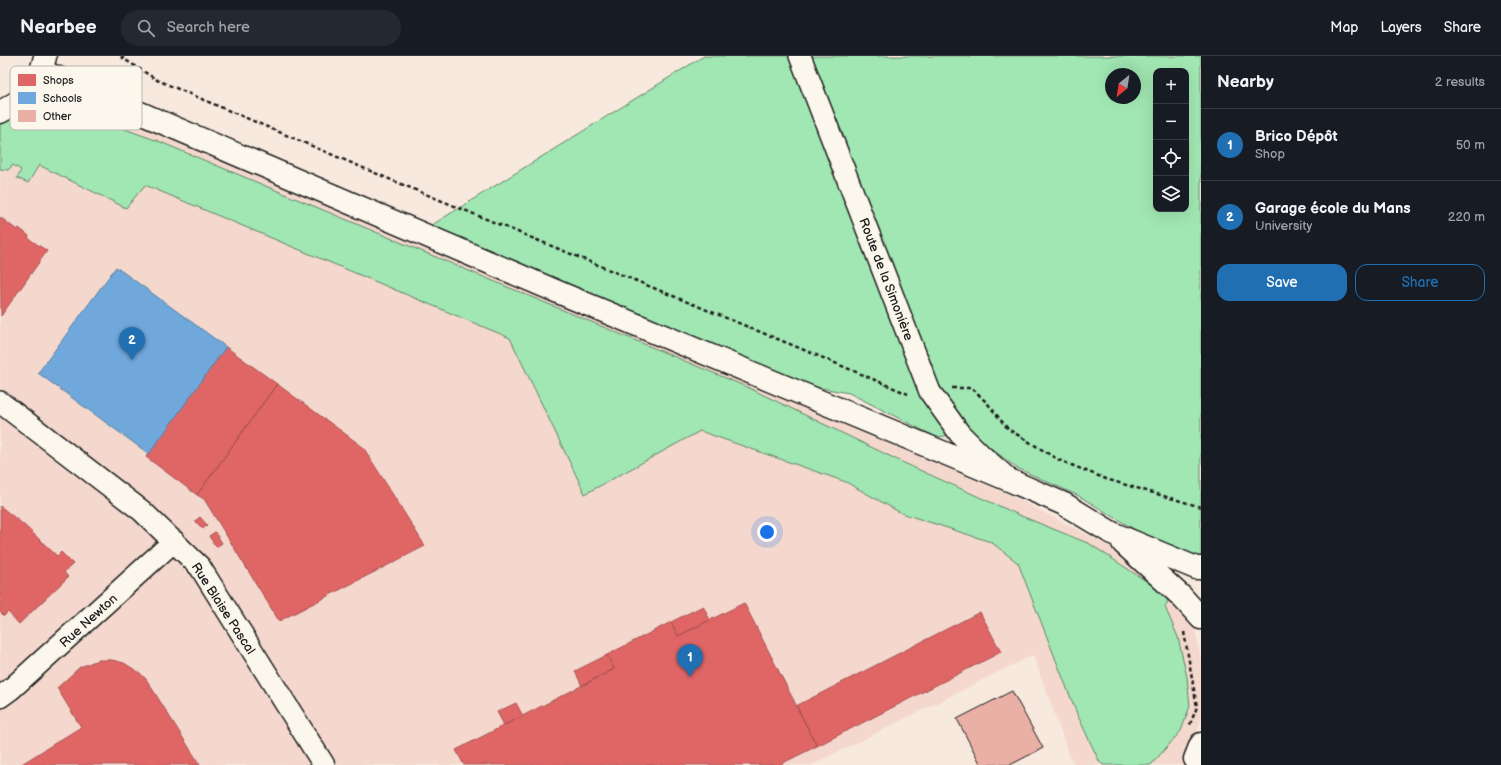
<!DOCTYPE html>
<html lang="en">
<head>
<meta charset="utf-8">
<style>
	body { margin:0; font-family:"Balsamiq Sans",sans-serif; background:#242831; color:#f1f3f6 }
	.controls { position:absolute; right:12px; top:12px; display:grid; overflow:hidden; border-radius:8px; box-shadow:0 4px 16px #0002 }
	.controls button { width:36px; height:36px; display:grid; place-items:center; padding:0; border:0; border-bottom:1px solid #363941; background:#171b24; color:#f1f3f6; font:20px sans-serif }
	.compass { position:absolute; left:1105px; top:12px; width:36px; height:36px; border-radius:50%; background:#171b24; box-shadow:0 4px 16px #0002; rotate:210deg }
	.you { position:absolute; left:767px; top:476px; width:14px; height:14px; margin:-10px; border:3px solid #fff; border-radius:50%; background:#1a73e8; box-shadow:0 0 0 6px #1a73e833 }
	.badge { display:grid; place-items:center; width:26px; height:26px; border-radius:50%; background:#1f6fb2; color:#fff; font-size:13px; font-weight:700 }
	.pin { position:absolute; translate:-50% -33px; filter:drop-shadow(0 1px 2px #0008) }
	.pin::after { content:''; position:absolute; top:21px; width:14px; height:12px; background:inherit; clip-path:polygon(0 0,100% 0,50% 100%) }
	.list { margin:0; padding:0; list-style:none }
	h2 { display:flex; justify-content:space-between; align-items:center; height:52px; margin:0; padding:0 16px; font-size:17px }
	h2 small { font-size:13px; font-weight:400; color:#9ea1a6 }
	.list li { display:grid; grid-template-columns:26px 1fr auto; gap:12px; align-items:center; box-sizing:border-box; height:72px; padding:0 16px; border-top:1px solid #363941 }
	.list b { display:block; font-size:15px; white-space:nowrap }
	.list p { margin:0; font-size:13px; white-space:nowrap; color:#9ea1a6 }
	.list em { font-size:13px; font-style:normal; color:#9ea1a6 }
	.actions { display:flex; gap:8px; padding:12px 16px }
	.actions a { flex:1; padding:9px 0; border:1px solid #1f6fb2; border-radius:12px; text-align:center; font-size:14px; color:#1f6fb2 }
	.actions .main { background:#1f6fb2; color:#fff }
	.icon { flex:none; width:22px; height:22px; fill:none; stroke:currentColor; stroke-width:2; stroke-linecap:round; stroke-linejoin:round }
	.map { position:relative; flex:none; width:1201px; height:709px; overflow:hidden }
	header { display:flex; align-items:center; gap:24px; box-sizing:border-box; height:56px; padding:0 20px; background:#171b24; border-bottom:1px solid #363941 }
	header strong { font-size:19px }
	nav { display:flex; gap:22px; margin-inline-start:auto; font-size:14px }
	.search { width:280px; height:36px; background:#242831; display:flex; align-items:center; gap:10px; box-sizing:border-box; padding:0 14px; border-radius:22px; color:#9ea1a6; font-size:15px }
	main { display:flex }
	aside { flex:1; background:#171b24 }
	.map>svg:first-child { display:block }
</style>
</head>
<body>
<header>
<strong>Nearbee</strong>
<div class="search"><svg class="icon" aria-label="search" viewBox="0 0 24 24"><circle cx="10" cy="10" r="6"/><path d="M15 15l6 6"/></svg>Search here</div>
<nav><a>Map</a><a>Layers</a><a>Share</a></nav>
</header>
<main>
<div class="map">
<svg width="1201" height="709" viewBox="0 0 1201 709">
	<rect width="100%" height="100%" fill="#f8e9de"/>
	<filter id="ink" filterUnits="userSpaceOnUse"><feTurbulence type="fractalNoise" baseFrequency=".025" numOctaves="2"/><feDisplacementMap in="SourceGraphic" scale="8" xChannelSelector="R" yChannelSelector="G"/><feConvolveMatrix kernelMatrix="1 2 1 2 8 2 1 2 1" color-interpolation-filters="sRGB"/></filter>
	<g filter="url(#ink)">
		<path fill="#f4d8cd" d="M 42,15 L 754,330 L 1014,441 L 1121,496 L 1194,568 L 1201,604 L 1201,663 L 1187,709 L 1075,709 L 1070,701 L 1033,599 L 812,709 L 0,709 L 0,56 Z"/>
		<path fill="#a1e7b3" stroke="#5e8268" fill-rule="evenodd" d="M 704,0 L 793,0 L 953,379 L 936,381 L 849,337 L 762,321 L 419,177 Z
			M 812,0 L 1201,0 L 1201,504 L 1154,485 L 1079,440 L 1017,412 L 972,378 L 950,350 L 937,326 ZM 1156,15 L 1186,15 L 1186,153 L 1156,153 ZM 1111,18 L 1135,18 L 1135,42 L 1111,42 Z
			M 52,52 L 105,66 L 158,85 L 747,331 L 904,407 L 1019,459 L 1090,488 L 1170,541 L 1165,551 L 1178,581 L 1187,621 L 1190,650 L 1181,675 L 1151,709 L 1103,709 L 1099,705 L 1077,658 L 1018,507 L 991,486 L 901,457 L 846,426 L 700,375 L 585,438 L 510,282 L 145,129 L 126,152 L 39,109 L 28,127 L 17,122 L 21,114 L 13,109 L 8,114 L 0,113 L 0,67 L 6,66 L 22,57 Z"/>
		<path fill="#e06666" stroke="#a55050" d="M 0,161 L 17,174 L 19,172 L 29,180 L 28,182 L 47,195 L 1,260 Z
			M 226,291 L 277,328 L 197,439 L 146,401 Z
			M 277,328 L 363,391 L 425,490 L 279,565 L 204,443 L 197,439 Z
			M 0,450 L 24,469 L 57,500 L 61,496 L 73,508 L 64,516 L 68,521 L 19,568 L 8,556 L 4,560 L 0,556 Z
			M 200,461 L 207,469 L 203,473 L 195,465 Z
			M 215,476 L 222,487 L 216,491 L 209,480 Z
			M 744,547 L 817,690 L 779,709 L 464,709 L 456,694 L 614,613 L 607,599 L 671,566 L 678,580 Z
			M 703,550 L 710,564 L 678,580 L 671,566 Z
			M 980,556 L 1001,596 L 817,690 L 796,650 Z
			M 607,599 L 614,613 L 582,630 L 575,615 Z
			M 98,604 L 112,604 L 124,607 L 140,617 L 146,623 L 200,709 L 20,709 L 81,671 L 57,632 L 80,611 Z
			M 516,647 L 523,660 L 504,669 L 497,656 Z"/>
		<path fill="#6fa8dc" stroke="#567ea2" d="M 116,211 L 226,291 L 149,398 L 38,317 Z"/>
		<path fill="#eab0a6" stroke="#1c1c1c" d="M 1012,635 L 1043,692 L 1010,709 L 981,709 L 957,663 Z"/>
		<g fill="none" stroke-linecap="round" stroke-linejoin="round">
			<defs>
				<path id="minor" d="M 800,0 L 930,336 L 960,378 L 981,399 L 1006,421
					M 0,346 L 142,455 L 200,511 L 324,709
					M 0,641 L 11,633 L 174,485"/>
				<path id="tertiary" d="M 1195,703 L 1201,688"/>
				<path id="secondary" d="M 42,15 L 565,239 L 1009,424 L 1064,448 L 1112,477 L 1196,512 L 1201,512
					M 0,56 C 25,44 39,28 45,1
					M 1123,487 L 1181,540 L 1201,562"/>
			</defs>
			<use href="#minor" stroke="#1c1c1c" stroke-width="24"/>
			<use href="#tertiary" stroke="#1c1c1c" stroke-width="25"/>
			<use href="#secondary" stroke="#1c1c1c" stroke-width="25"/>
			<path stroke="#1c1c1c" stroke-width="2.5" stroke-dasharray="4 3" stroke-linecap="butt" d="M 121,0 L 124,3 L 157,24 L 401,128 L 809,296 L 908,338
				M 952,332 L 972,332 L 988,348 L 1008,373 L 1059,404 L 1106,423 L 1201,451
				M 1184,576 L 1197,651 L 1189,671"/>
			<use href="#minor" stroke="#fbf7ec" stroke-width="21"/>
			<use href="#tertiary" stroke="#fbf7ec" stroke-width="22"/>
			<use href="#secondary" stroke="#fbf7ec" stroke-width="22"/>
		</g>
	</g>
	<g text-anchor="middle" stroke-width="4" stroke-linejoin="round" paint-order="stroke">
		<g font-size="13" fill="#1c1c1c" stroke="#fbf7ec">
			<text transform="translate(887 223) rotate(69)" y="5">Route de la Simonière</text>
			<text transform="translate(224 552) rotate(57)" y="5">Rue Blaise Pascal</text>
			<text transform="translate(88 564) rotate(-42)" y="5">Rue Newton</text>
		</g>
	</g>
	<rect x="10" y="10" width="132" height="64" rx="6" fill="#fbf7ec" stroke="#b8b5ae" stroke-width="1"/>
	<rect x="18" y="18" width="18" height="12" fill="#e06666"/>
	<rect x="18" y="36" width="18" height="12" fill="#6fa8dc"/>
	<rect x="18" y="54" width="18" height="12" fill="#eab0a6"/>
	<g font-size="11" fill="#1c1c1c">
		<text x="43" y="28">Shops</text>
		<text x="43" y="46">Schools</text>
		<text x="43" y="64">Other</text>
	</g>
</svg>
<div class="controls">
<button>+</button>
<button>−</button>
<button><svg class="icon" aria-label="locate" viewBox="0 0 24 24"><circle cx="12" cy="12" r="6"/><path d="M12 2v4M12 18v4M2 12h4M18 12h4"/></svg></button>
<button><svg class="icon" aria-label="layers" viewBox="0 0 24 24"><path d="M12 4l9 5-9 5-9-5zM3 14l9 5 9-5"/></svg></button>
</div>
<svg class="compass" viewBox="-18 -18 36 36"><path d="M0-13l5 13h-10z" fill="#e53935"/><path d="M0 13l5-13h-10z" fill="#9ea1a6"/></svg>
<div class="you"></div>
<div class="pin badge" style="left:690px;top:621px">1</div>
<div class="pin badge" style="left:132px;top:304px">2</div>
</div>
<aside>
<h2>Nearby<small>2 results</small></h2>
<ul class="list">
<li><span class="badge">1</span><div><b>Brico Dépôt</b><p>Shop</p></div><em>50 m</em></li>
<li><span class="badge">2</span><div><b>Garage école du Mans</b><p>University</p></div><em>220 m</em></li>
</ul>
<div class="actions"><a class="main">Save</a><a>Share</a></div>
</aside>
</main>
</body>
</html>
